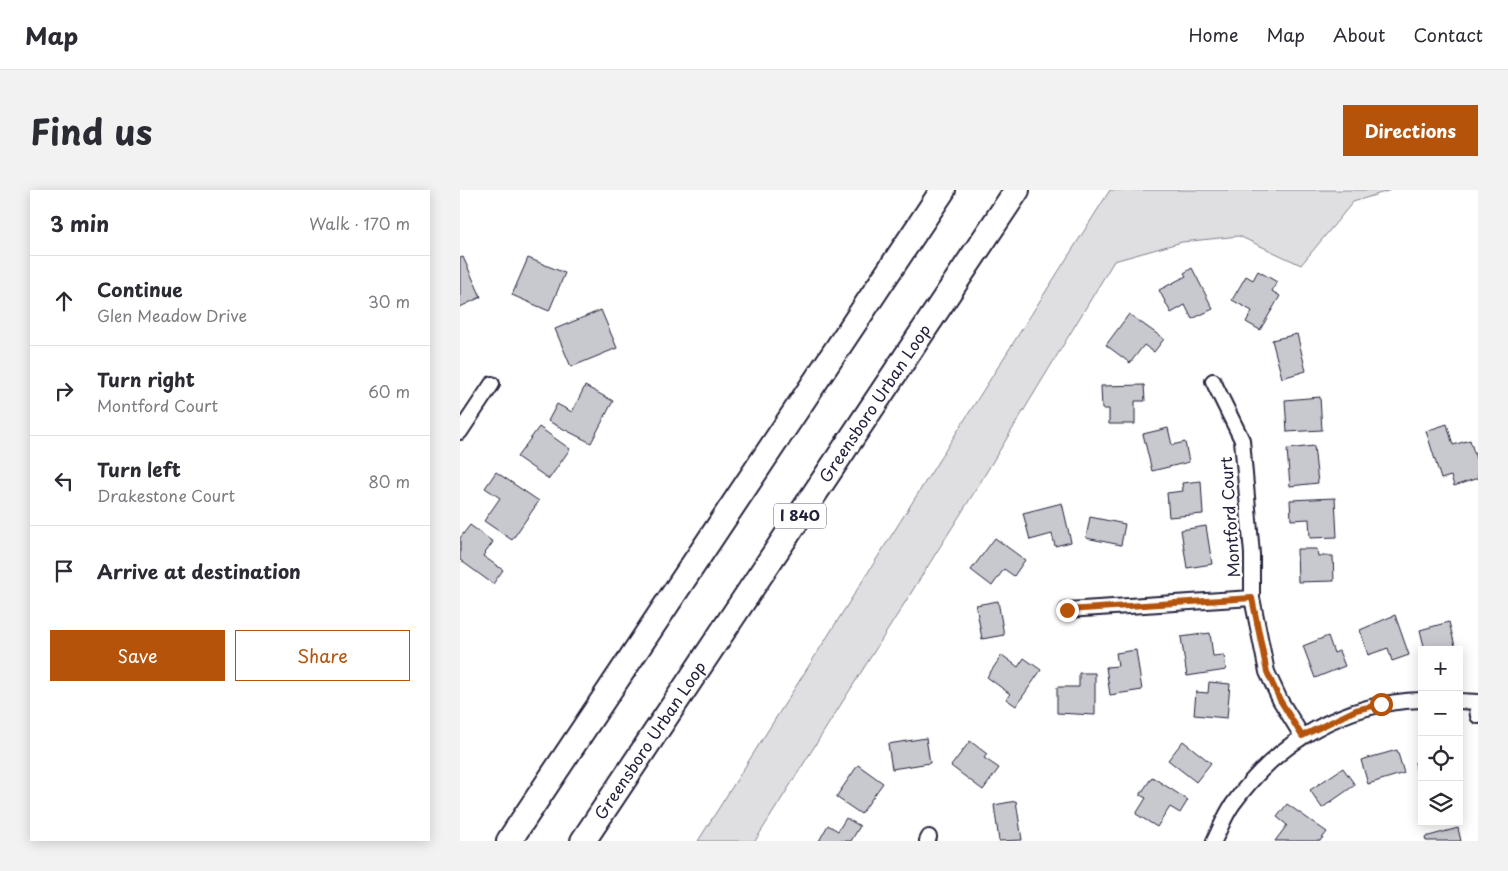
<!DOCTYPE html>
<html lang="en">
<head>
<meta charset="utf-8">
<style>
	body { margin:0; font-family:"Playpen Sans",sans-serif; background:#f2f2f3; color:#2b2b33 }
	.controls { position:absolute; right:15px; bottom:15px; display:grid; overflow:hidden; border-radius:0px; box-shadow:0 2px 12px #0003 }
	.controls button { width:45px; height:45px; display:grid; place-items:center; padding:0; border:0; border-bottom:1px solid #e1e1e2; background:#fff; color:#2b2b33; font:25px sans-serif }
	.stop { position:absolute; width:15px; height:15px; margin:-11px; border:4px solid #b45309; border-radius:50%; background:#fff }
	.stop.end { background:#b45309; border-color:#fff; box-shadow:0 1px 5px #0008 }
	.list { margin:0; padding:0; list-style:none }
	h2 { display:flex; justify-content:space-between; align-items:center; height:65px; margin:0; padding:0 20px; font-size:21px }
	h2 small { font-size:16px; font-weight:400; color:#7c7c81 }
	.list li { display:grid; grid-template-columns:32px 1fr auto; gap:15px; align-items:center; box-sizing:border-box; height:90px; padding:0 20px; border-top:1px solid #e1e1e2 }
	.list b { display:block; font-size:19px; white-space:nowrap }
	.list p { margin:0; font-size:16px; white-space:nowrap; color:#7c7c81 }
	.list em { font-size:16px; font-style:normal; color:#7c7c81 }
	.actions { display:flex; gap:10px; padding:15px 20px }
	.actions a { flex:1; padding:11px 0; border:1px solid #b45309; border-radius:0px; text-align:center; font-size:18px; color:#b45309 }
	.actions .main { background:#b45309; color:#fff }
	.icon { flex:none; width:28px; height:28px; fill:none; stroke:currentColor; stroke-width:2; stroke-linecap:round; stroke-linejoin:round }
	.map { position:relative; flex:none; width:1018px; height:651px; overflow:hidden; border-radius:0px }
	header { display:flex; align-items:center; gap:30px; box-sizing:border-box; height:70px; padding:0 25px; background:#fff; border-bottom:1px solid #e1e1e2 }
	header strong { font-size:24px }
	nav { display:flex; gap:28px; margin-inline-start:auto; font-size:18px }
	.intro { display:flex; align-items:center; justify-content:space-between; box-sizing:border-box; height:120px; padding:0 30px }
	h1 { margin:0; font-size:35px }
	.button { padding:12px 22px; border-radius:0px; background:#b45309; color:#fff; font-size:18px; font-weight:700 }
	main { display:flex; gap:30px; padding:0 30px }
	aside { flex:1; background:#fff; border-radius:0px; box-shadow:0 2px 12px #0003 }
	.map>svg:first-child { display:block }
</style>
</head>
<body>
<header>
<strong>Map</strong>
<nav><a>Home</a><a>Map</a><a>About</a><a>Contact</a></nav>
</header>
<div class="intro"><h1>Find us</h1><a class="button">Directions</a></div>
<main>
<aside>
<h2>3 min<small>Walk · 170 m</small></h2>
<ul class="list">
<li><svg class="icon" aria-label="ahead" viewBox="0 0 24 24"><path d="M12 20V5M6 11l6-6 6 6"/></svg><div><b>Continue</b><p>Glen Meadow Drive</p></div><em>30 m</em></li>
<li><svg class="icon" aria-label="right" viewBox="0 0 24 24"><path d="M7 20v-9h11M14 6l5 5-5 5"/></svg><div><b>Turn right</b><p>Montford Court</p></div><em>60 m</em></li>
<li><svg class="icon" aria-label="left" viewBox="0 0 24 24"><path d="M17 20v-9H6M10 6l-5 5 5 5"/></svg><div><b>Turn left</b><p>Drakestone Court</p></div><em>80 m</em></li>
<li><svg class="icon" aria-label="arrive" viewBox="0 0 24 24"><path d="M6 21V4h12l-3 4 3 4H6"/></svg><div><b>Arrive at destination</b></div></li>
</ul>
<div class="actions"><a class="main">Save</a><a>Share</a></div>
</aside>
<div class="map">
<svg width="1018" height="651" viewBox="0 0 1018 651">
	<rect width="100%" height="100%" fill="#fff"/>
	<filter id="ink" filterUnits="userSpaceOnUse"><feTurbulence type="fractalNoise" baseFrequency=".02" numOctaves="2"/><feDisplacementMap in="SourceGraphic" scale="10" xChannelSelector="R" yChannelSelector="G"/><feConvolveMatrix kernelMatrix="1 2 1 2 8 2 1 2 1" color-interpolation-filters="sRGB"/></filter>
	<g filter="url(#ink)">
		<path fill="#dfdfe2" stroke="#80808e" d="M 650,0 L 931,0 L 893,12 L 841,75 L 779,46 L 722,52 L 654,71 L 512,306 L 295,651 L 238,651 Z"/>
		<path fill="#c8c8cf" stroke="#22223b" d="M 3,67 L 21,107 L 0,117 L 0,68 Z
			M 68,68 L 105,83 L 89,121 L 52,105 Z
			M 732,78 L 753,119 L 732,129 L 725,115 L 711,123 L 699,100 L 726,86 L 724,83 Z
			M 798,81 L 817,92 L 812,101 L 820,106 L 800,140 L 786,132 L 792,121 L 772,110 L 786,86 L 793,90 Z
			M 141,120 L 157,158 L 111,177 L 95,139 Z
			M 669,124 L 704,149 L 694,162 L 684,155 L 670,173 L 646,155 Z
			M 837,144 L 846,181 L 822,188 L 812,150 Z
			M 684,195 L 685,211 L 675,211 L 675,234 L 649,234 L 649,219 L 642,219 L 641,196 Z
			M 125,196 L 153,211 L 131,253 L 88,231 L 97,214 L 112,222 Z
			M 860,207 L 862,240 L 827,242 L 825,210 Z
			M 987,234 L 993,255 L 1010,250 L 1018,275 L 1018,288 L 994,296 L 991,286 L 981,289 L 966,241 Z
			M 79,237 L 110,259 L 89,289 L 57,267 Z
			M 708,238 L 712,255 L 725,252 L 729,272 L 692,281 L 683,244 Z
			M 854,256 L 858,293 L 830,296 L 827,259 Z
			M 36,282 L 79,311 L 52,350 L 24,331 L 40,308 L 25,298 Z
			M 741,291 L 743,324 L 709,327 L 707,303 L 723,301 L 722,293 Z
			M 875,308 L 877,347 L 850,348 L 849,329 L 831,330 L 830,310 Z
			M 602,313 L 611,352 L 595,356 L 592,344 L 570,350 L 563,323 Z
			M 630,327 L 665,334 L 661,355 L 626,348 Z
			M 10,335 L 33,352 L 23,366 L 43,380 L 33,394 L 0,370 L 0,348 Z
			M 746,336 L 752,374 L 727,378 L 721,340 Z
			M 535,348 L 565,370 L 554,386 L 544,379 L 532,396 L 511,380 Z
			M 837,359 L 857,359 L 858,366 L 873,366 L 874,391 L 838,392 Z
			M 538,411 L 544,445 L 522,449 L 516,415 Z
			M 935,425 L 949,465 L 932,471 L 928,458 L 908,465 L 900,440 Z
			M 989,432 L 996,460 L 965,460 L 960,440 Z
			M 750,443 L 753,466 L 764,465 L 766,480 L 727,486 L 721,447 Z
			M 868,446 L 874,463 L 879,461 L 885,476 L 855,488 L 843,456 Z
			M 676,460 L 682,500 L 650,505 L 646,477 L 658,476 L 656,463 Z
			M 542,465 L 558,477 L 564,468 L 581,480 L 556,516 L 546,509 L 550,504 L 527,487 Z
			M 619,483 L 635,483 L 635,525 L 597,523 L 597,497 L 619,497 Z
			M 749,492 L 770,494 L 767,528 L 734,525 L 736,502 L 748,503 Z
			M 466,548 L 470,573 L 432,579 L 428,554 Z
			M 510,551 L 527,564 L 524,568 L 539,578 L 523,600 L 491,576 Z
			M 723,551 L 751,573 L 736,592 L 708,570 Z
			M 937,560 L 944,583 L 908,594 L 901,570 Z
			M 962,571 L 962,596 L 959,597 L 955,572 Z
			M 398,575 L 423,593 L 401,624 L 376,607 Z
			M 883,578 L 895,595 L 862,618 L 850,600 Z
			M 692,587 L 728,610 L 720,623 L 710,617 L 697,637 L 676,624 L 686,608 L 680,605 Z
			M 556,611 L 562,650 L 539,651 L 534,615 Z
			M 827,614 L 867,642 L 860,651 L 815,651 L 827,635 L 817,627 Z
			M 386,628 L 400,636 L 391,651 L 359,651 L 368,635 L 378,641 Z
			M 998,638 L 1001,651 L 966,651 L 965,647 Z"/>
		<g fill="none" stroke-linecap="round" stroke-linejoin="round">
			<defs>
				<path id="street" d="M 753,191 L 782,250 L 792,364 L 792,408 L 807,482 L 820,510 L 842,546
					M 0,242 L 32,194
					M 607,420 L 792,408
					M 999,511 L 1018,512
					M 1016,512 L 1018,526
					M 467,651 L 469,647
					M 754,651 C 760,639 765,625 773,614 C 818,551 885,512 962,510"/>
				<g id="highway">
					<path d="M 49,651 L 483,0"/>
					<path id="s1" d="M 123,651 L 557,0"/>
				</g>
			</defs>
			<use href="#street" stroke="#22223b" stroke-width="18"/>
			<use href="#highway" stroke="#22223b" stroke-width="28"/>
			<use href="#street" stroke="#fff" stroke-width="14"/>
			<use href="#highway" stroke="#fff" stroke-width="24"/>
		</g>
	</g>
	<g fill="none" stroke-linecap="round" stroke-linejoin="round" filter="url(#ink)">
		<path stroke="#b45309" stroke-width="6" d="M 607,420 L 792,408 L 807,482 L 820,510 L 842,546 L 896,520 L 921,514"/>
	</g>
	<g text-anchor="middle" stroke-width="5" stroke-linejoin="round" paint-order="stroke">
		<rect fill="#fff" stroke="#646476" stroke-width="1" x="314" y="313.5" width="52" height="25" rx="4"/>
		<g font-size="15" font-weight="bold" fill="#22223b">
			<text x="340" y="331">I 840</text>
		</g>
		<g font-size="16" fill="#22223b" stroke="#fff">
			<text dy="6" stroke="none"><textPath href="#s1" startOffset="526">Greensboro Urban Loop</textPath></text>
			<text transform="translate(770 327) rotate(-94)" y="6">Montford Court</text>
			<text dy="6" stroke="none"><textPath href="#s1" startOffset="121">Greensboro Urban Loop</textPath></text>
		</g>
	</g>
</svg>
<div class="controls">
<button>+</button>
<button>−</button>
<button><svg class="icon" aria-label="locate" viewBox="0 0 24 24"><circle cx="12" cy="12" r="6"/><path d="M12 2v4M12 18v4M2 12h4M18 12h4"/></svg></button>
<button><svg class="icon" aria-label="layers" viewBox="0 0 24 24"><path d="M12 4l9 5-9 5-9-5zM3 14l9 5 9-5"/></svg></button>
</div>
<div class="stop" style="left:921px;top:514px"></div>
<div class="stop end" style="left:607px;top:420px"></div>
</div>
</main>
</body>
</html>
